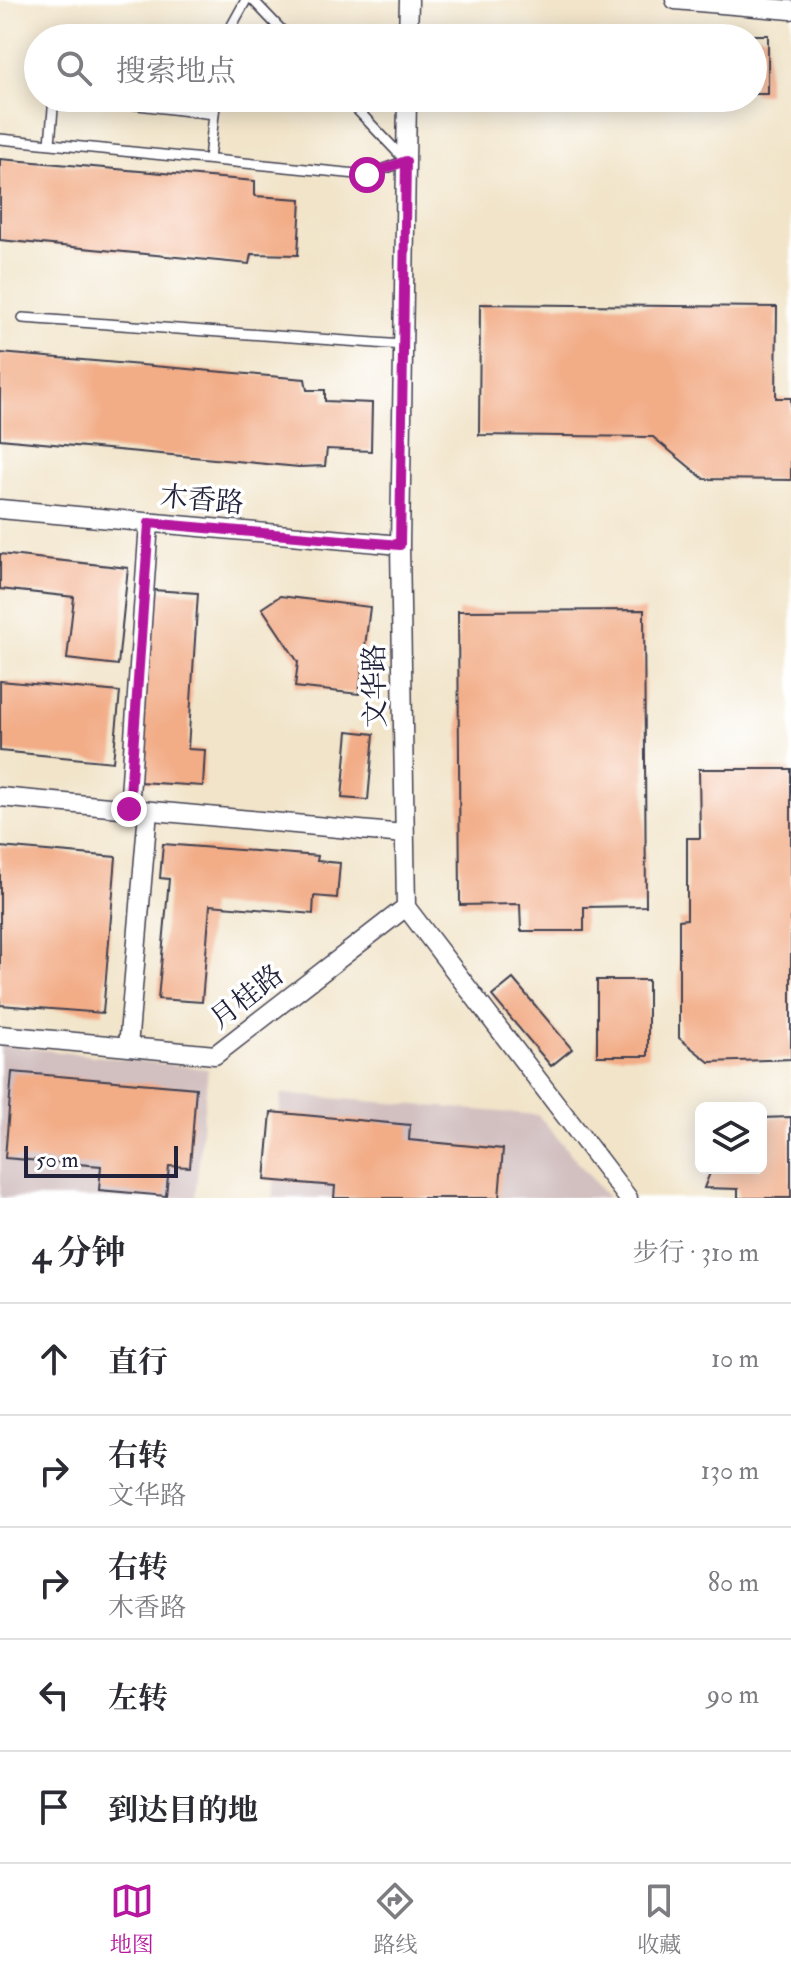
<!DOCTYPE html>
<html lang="zh">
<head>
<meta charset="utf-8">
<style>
	body { margin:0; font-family:"IM FELL Double Pica","Noto Serif SC",serif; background:#f2f2f3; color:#2b2b33 }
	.controls { position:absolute; right:24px; bottom:24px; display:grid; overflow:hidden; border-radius:12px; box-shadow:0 4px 20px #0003 }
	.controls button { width:72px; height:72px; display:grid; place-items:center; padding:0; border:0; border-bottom:2px solid #e1e1e2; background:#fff; color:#2b2b33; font:40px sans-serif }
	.scale { position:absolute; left:24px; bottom:20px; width:154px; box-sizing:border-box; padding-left:8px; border:4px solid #22223b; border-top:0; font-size:22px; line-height:28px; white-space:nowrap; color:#22223b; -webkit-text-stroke:6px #fff; paint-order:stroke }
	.stop { position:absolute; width:24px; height:24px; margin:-18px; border:6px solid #b5179e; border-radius:50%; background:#fff }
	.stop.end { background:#b5179e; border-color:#fff; box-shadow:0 2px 8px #0008 }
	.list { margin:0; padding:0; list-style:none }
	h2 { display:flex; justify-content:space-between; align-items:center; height:104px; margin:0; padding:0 32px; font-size:34px }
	h2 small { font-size:26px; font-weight:400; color:#7c7c81 }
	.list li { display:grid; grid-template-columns:52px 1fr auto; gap:24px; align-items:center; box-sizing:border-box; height:112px; padding:0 32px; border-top:2px solid #e1e1e2 }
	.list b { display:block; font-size:30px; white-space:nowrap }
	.list p { margin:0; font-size:26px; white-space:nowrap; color:#7c7c81 }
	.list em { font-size:26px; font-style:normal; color:#7c7c81 }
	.icon { flex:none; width:44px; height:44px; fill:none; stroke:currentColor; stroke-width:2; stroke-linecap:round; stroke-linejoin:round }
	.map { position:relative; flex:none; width:791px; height:1198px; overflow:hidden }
	.search { position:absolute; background:#fff; box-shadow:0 4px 20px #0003; left:24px; right:24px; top:24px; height:88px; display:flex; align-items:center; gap:20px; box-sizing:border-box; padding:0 28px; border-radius:44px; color:#7c7c81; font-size:30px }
	.sheet { height:664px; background:#fff }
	nav { display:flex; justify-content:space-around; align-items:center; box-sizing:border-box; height:112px; border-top:2px solid #e1e1e2; background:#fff; font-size:22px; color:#7c7c81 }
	nav a { display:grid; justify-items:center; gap:4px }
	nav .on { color:#b5179e }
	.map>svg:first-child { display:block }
</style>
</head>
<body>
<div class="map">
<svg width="791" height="1198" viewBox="0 0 791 1198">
	<rect width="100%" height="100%" fill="#fff"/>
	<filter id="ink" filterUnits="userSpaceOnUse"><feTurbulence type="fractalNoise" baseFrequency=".0125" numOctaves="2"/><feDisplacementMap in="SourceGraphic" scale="16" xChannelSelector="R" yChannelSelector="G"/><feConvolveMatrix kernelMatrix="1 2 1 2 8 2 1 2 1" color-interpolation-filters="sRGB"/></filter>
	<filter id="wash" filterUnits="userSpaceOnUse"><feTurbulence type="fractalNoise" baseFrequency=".006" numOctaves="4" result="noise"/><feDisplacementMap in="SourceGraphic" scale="32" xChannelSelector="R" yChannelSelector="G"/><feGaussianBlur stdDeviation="1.8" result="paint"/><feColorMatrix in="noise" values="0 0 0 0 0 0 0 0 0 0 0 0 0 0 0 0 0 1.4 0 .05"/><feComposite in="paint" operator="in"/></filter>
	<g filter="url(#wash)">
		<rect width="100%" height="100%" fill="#f1e4c9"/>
		<path fill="#d2bfc0" d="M 0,1045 L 208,1069 L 195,1198 L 0,1198 Z
			M 281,1094 L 538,1115 L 608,1198 L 273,1198 Z"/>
		<g id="blocks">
			<path fill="#f2ac86" d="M 664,35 L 768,35 L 768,94 L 753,94 L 753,38 L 664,38 Z
				M 0,159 L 255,181 L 255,196 L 301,199 L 298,255 L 251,254 L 249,264 L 0,240 Z
				M 480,304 L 777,307 L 776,398 L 791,398 L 791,480 L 704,479 L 653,437 L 479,435 Z
				M 0,353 L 305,379 L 307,390 L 325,390 L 325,401 L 372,403 L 371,451 L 327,449 L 325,466 L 299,467 L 0,439 Z
				M 0,554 L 128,568 L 118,665 L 67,659 L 74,597 L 0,589 Z
				M 152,590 L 198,593 L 188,749 L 205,750 L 203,786 L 139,782 Z
				M 280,596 L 370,607 L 359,694 L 295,687 L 298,662 L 262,608 Z
				M 644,610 L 646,906 L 584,907 L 584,931 L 521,931 L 520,904 L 460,905 L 458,611 Z
				M 0,681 L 120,692 L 113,762 L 0,751 Z
				M 348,731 L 374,734 L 368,800 L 342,798 Z
				M 699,769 L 791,769 L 791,1059 L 709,1062 L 679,1038 L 679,920 L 687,919 L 687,838 L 700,838 Z
				M 163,844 L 318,856 L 317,861 L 340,863 L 337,898 L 314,896 L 313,914 L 210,905 L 202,1002 L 158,999 L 169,879 L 160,878 Z
				M 0,847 L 116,857 L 103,1013 L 0,1005 Z
				M 513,979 L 572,1049 L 551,1066 L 492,996 Z
				M 597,980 L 648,980 L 648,1056 L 597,1056 Z
				M 12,1072 L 196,1088 L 190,1167 L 169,1166 L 166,1196 L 99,1190 L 101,1166 L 5,1158 Z
				M 271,1112 L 410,1125 L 409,1140 L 503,1149 L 499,1198 L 334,1198 L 335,1186 L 265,1180 Z
				M 791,1117 L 791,1198 L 738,1198 L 738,1189 L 704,1188 L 712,1168 L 761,1168 L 761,1118 Z"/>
		</g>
	</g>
	<g filter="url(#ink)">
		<use href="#blocks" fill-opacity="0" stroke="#413f50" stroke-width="2"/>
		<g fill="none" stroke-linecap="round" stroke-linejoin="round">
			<defs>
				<path id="service" d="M 253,0 L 289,38
					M 225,38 L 246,0
					M 79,98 L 214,114 L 216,98
					M 0,139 L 367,175 L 406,161 L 346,98
					M 50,143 L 54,98
					M 209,159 L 214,114
					M 23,318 L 403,345"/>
				<path id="minor" d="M 675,0 L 791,10
					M 408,38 L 409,0
					M 407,98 L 400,545 L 406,907 L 628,1198
					M 0,509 L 400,545
					M 0,797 L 404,834
					M 129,809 L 149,523
					M 0,1035 L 215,1055 L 406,907
					M 128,1047 L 148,811"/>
			</defs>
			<use href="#service" stroke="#413f50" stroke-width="12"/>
			<use href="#minor" stroke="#413f50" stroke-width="21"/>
			<use href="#service" stroke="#fff" stroke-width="9"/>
			<use href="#minor" stroke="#fff" stroke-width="18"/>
		</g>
	</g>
	<g fill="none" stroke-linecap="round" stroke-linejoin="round" filter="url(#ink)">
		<path stroke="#b5179e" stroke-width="10" d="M 129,809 L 149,523 L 400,545 L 406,161 L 367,175"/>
	</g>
	<g text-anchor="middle" stroke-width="7" stroke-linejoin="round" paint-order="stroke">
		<g font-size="28" fill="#22223b" stroke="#fff">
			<text transform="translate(202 499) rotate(5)" y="10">木香路</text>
			<text transform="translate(374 686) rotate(-91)" y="10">文华路</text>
			<text transform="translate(246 996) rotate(-38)" y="10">月桂路</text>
		</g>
	</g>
</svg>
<div class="controls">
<button><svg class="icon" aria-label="layers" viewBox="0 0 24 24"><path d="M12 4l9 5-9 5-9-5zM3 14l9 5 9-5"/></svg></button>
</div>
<div class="scale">50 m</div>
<div class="stop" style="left:367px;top:175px"></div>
<div class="stop end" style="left:129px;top:809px"></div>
<div class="search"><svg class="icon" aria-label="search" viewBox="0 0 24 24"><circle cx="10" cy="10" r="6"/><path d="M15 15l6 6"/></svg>搜索地点</div>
</div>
<section class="sheet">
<h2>4 分钟<small>步行 · 310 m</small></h2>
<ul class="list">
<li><svg class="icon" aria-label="ahead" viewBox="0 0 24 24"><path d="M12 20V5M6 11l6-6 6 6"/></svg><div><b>直行</b></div><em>10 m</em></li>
<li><svg class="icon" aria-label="right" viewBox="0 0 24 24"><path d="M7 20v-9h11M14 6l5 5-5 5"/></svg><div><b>右转</b><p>文华路</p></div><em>130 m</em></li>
<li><svg class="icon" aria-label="right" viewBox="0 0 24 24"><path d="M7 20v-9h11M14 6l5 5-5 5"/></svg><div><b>右转</b><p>木香路</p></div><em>80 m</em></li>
<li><svg class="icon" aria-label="left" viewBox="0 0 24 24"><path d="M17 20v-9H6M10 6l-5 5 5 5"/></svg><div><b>左转</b></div><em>90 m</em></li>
<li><svg class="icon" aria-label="arrive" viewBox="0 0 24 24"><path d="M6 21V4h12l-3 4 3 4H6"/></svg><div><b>到达目的地</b></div></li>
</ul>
</section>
<nav>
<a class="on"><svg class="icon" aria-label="map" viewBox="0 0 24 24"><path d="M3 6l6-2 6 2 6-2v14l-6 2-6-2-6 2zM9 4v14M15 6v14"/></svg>地图</a>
<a><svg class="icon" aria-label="directions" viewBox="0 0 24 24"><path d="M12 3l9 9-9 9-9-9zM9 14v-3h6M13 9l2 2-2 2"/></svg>路线</a>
<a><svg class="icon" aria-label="saved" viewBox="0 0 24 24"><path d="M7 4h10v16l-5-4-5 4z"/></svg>收藏</a>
</nav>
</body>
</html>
